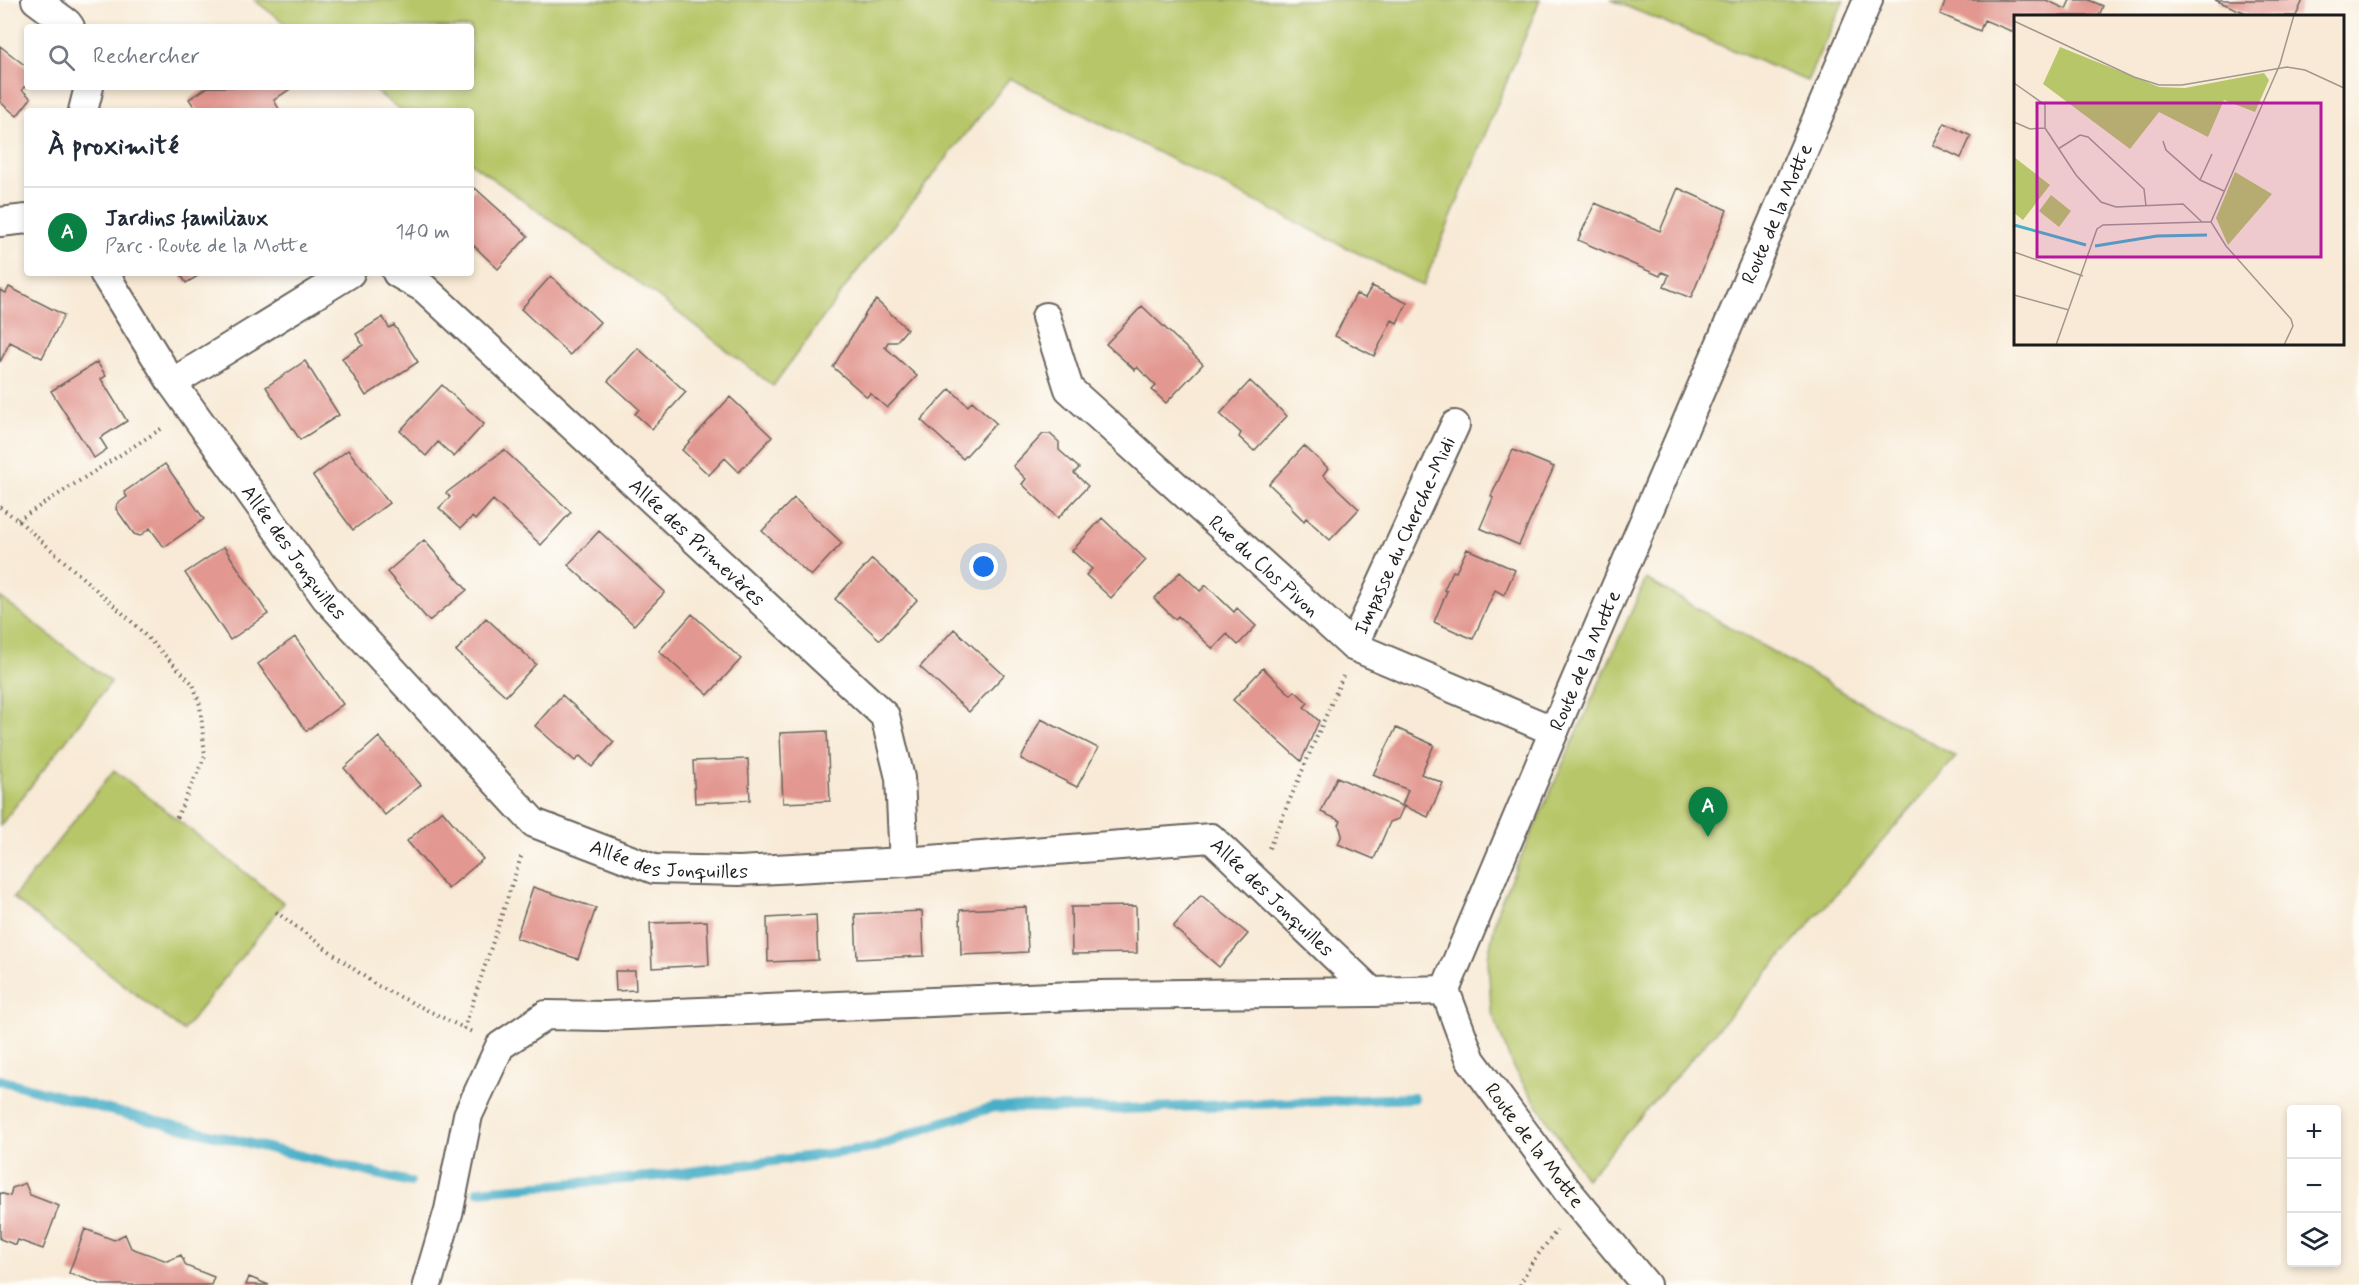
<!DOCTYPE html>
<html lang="fr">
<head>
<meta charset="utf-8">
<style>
	body { margin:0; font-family:Mynerve,sans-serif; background:#f6f6f7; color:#1f2937 }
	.controls { position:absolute; right:18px; bottom:18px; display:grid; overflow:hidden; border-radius:6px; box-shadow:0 3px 9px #0003 }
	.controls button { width:54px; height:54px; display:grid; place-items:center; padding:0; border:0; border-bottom:2px solid #e0e1e3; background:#fff; color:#1f2937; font:30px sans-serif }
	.you { position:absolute; left:984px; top:567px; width:21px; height:21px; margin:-15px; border:4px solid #fff; border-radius:50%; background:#1a73e8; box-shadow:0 0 0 9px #1a73e833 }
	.badge { display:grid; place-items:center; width:39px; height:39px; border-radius:50%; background:#0b8043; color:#fff; font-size:20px; font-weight:700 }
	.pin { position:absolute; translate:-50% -50px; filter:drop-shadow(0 2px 3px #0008) }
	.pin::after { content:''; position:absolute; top:32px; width:21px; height:18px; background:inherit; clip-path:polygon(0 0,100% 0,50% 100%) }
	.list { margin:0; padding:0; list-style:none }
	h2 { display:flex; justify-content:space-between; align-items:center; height:78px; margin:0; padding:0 24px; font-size:26px }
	h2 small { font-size:20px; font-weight:400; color:#747a83 }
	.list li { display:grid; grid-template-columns:39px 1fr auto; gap:18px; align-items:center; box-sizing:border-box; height:90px; padding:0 24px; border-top:2px solid #e0e1e3 }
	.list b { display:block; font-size:22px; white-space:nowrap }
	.list p { margin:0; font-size:20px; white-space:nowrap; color:#747a83 }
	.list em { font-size:20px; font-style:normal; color:#747a83 }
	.icon { flex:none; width:33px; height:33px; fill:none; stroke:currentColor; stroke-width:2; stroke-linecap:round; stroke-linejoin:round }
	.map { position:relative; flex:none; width:2359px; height:1285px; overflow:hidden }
	.search { position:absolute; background:#fff; box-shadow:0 3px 9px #0003; left:24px; top:24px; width:450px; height:66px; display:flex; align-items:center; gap:15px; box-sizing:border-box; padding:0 21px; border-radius:6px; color:#747a83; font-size:22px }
	.panel { position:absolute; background:#fff; box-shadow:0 3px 9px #0003; left:24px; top:108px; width:450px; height:168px; border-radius:6px }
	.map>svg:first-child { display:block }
</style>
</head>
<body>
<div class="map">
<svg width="2359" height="1285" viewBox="0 0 2359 1285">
	<rect width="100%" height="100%" fill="#fdfcf7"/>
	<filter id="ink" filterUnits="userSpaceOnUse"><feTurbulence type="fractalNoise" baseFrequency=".0167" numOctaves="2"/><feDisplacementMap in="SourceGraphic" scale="12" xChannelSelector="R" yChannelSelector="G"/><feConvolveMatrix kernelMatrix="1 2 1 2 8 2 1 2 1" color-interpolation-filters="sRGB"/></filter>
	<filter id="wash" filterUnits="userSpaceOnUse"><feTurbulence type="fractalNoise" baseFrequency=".008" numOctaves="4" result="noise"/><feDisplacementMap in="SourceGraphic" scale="24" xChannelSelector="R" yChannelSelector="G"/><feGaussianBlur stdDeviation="1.35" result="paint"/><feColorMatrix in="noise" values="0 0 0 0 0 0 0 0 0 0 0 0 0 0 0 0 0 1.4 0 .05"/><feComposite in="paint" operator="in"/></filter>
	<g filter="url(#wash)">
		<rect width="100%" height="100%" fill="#f8ead6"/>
		<path fill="#b7c668" stroke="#6a7142" stroke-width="1.5" d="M 254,0 L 1540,0 L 1423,286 L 1010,78 L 855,274 L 773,386 L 658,297 L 471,163 L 471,111 L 402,111 L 370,87 L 471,87 L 471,27 L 290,27 Z
			M 1611,0 L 1844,0 L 1807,81 Z
			M 1646,579 L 1956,757 L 1586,1179 L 1513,1068 L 1491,1010 L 1488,957 L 1498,908 Z
			M 0,597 L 111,682 L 0,826 Z
			M 114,770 L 284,903 L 183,1031 L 13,898 Z"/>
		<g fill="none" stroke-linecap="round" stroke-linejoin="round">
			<path stroke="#49afc8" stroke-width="10" d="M 0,1080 L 109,1110 L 410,1182
				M 478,1191 L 659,1176 L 873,1148 L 937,1124 L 994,1107 L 1122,1109 L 1414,1098"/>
		</g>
		<g id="blocks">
			<path fill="#e29790" d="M 1946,0 L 2046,0 L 2066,9 L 2070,0 L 2089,0 L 2103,6 L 2099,16 L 2016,16 L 2016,33 L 1984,20 L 1980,31 L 1940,14 Z
				M 2215,0 L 2303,0 L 2296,16 L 2253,16 Z
				M 0,46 L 27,67 L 27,83 L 22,90 L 31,98 L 17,116 L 0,102 Z
				M 208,87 L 289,87 L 290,89 L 274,100 L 280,111 L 197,111 L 189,99 Z
				M 1945,123 L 1971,136 L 1961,158 L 1933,145 Z
				M 475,188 L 528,236 L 498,269 L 471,243 L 471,193 Z
				M 1678,188 L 1727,210 L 1691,298 L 1664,287 L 1669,275 L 1662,272 L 1660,276 L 1578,240 L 1595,203 L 1660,231 Z
				M 180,273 L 203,273 L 186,283 Z
				M 551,276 L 600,322 L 570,355 L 521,309 Z
				M 1372,286 L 1407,303 L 1397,323 L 1392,320 L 1374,356 L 1335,336 L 1356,294 L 1365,298 Z
				M 9,287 L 64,315 L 42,358 L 10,342 L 0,362 L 0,290 L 6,293 Z
				M 876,300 L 907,329 L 896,342 L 888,342 L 885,347 L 917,376 L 887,408 L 870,393 L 867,397 L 833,367 L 867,311 Z
				M 1142,306 L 1203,364 L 1166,403 L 1152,390 L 1156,386 L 1137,367 L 1135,370 L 1106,344 Z
				M 383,317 L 389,328 L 394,325 L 418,362 L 366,396 L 342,358 L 363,345 L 356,334 Z
				M 638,348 L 686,392 L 652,429 L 635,414 L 639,409 L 608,381 Z
				M 305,361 L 339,415 L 300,440 L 266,387 Z
				M 97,362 L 106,376 L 101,379 L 127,421 L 100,438 L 107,449 L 94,458 L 51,391 Z
				M 1250,381 L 1287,416 L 1254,451 L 1239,437 L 1241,433 L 1220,414 Z
				M 442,385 L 484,424 L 454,457 L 438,442 L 426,456 L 400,431 Z
				M 950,389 L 968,406 L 972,401 L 996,423 L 963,459 L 921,420 Z
				M 730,397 L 772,437 L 739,472 L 725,458 L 709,475 L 682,450 Z
				M 1043,434 L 1050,434 L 1059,442 L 1059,450 L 1079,468 L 1074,473 L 1088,486 L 1058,518 L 1022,484 L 1026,479 L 1013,466 Z
				M 1304,446 L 1328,468 L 1323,475 L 1359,509 L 1330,540 L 1306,518 L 1304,521 L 1291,508 L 1292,506 L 1269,484 Z
				M 348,450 L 389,503 L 353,530 L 313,476 Z
				M 504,450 L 571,512 L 541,545 L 493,500 L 475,520 L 472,517 L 461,528 L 439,508 L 450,497 L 446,493 Z
				M 1513,450 L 1554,467 L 1519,545 L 1480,528 L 1493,498 L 1491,496 Z
				M 165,464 L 204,519 L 164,547 L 150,528 L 140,536 L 134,534 L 116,509 L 117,504 L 127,497 L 124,492 Z
				M 794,498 L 842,543 L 811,576 L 762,531 Z
				M 1102,518 L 1146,560 L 1111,598 L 1086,575 L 1092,569 L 1072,551 Z
				M 599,531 L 665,592 L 634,625 L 568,565 Z
				M 424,540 L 467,590 L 429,621 L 387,572 Z
				M 224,547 L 268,614 L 230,640 L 185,573 Z
				M 1467,549 L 1515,570 L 1504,595 L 1495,590 L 1473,639 L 1434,622 L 1447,591 L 1444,590 L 1448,581 L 1453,571 L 1456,572 Z
				M 872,559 L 917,600 L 880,640 L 835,599 Z
				M 1180,572 L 1200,591 L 1206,585 L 1234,612 L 1237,608 L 1256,626 L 1238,645 L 1227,634 L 1213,649 L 1178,616 L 1175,619 L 1154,599 Z
				M 692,614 L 741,659 L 708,695 L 659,651 Z
				M 486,618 L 536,664 L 506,696 L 456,651 Z
				M 954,629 L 1004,675 L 969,712 L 920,667 Z
				M 295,637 L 343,704 L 306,731 L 258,664 Z
				M 1263,668 L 1291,695 L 1295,691 L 1308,703 L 1304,707 L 1319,721 L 1301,761 L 1233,700 Z
				M 562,695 L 614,742 L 592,767 L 580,756 L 575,761 L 535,726 Z
				M 1041,719 L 1098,748 L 1077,787 L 1021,759 Z
				M 1396,728 L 1434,745 L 1421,774 L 1443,783 L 1428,817 L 1404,806 L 1398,819 L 1390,822 L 1374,859 L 1338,844 L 1342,835 L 1339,825 L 1341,821 L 1321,812 L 1337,777 L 1402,806 L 1408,790 L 1373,775 Z
				M 827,731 L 830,801 L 783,803 L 780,733 Z
				M 379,737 L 421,785 L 385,815 L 344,768 Z
				M 748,759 L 750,800 L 695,803 L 693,761 Z
				M 442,810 L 483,859 L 448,889 L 407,841 Z
				M 533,887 L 596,908 L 578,959 L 516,938 Z
				M 1201,895 L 1248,934 L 1219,967 L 1173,927 Z
				M 1136,906 L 1137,953 L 1072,954 L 1071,907 Z
				M 1026,907 L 1028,952 L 961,955 L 960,910 Z
				M 922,911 L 924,956 L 857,959 L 855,914 Z
				M 816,915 L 818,960 L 768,962 L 767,918 Z
				M 707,921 L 709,965 L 652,968 L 650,923 Z
				M 615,971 L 635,971 L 636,990 L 616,991 Z
				M 25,1183 L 30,1195 L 59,1206 L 43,1249 L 18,1240 L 16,1245 L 0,1239 L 0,1193 L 10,1196 L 12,1188 Z
				M 85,1229 L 114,1240 L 125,1234 L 131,1248 L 167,1261 L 181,1255 L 186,1266 L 214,1277 L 211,1285 L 103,1285 L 69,1273 Z
				M 249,1277 L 269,1285 L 246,1285 Z"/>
		</g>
	</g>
	<g filter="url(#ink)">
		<use href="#blocks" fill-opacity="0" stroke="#69645d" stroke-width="1.5"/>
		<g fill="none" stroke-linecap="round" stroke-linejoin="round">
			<defs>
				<g id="minor">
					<path d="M 36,0 L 67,23 L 70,27"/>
					<path d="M 83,111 L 89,87"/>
					<path d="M 0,222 L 27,219"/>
					<path id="s1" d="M 104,273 L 172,383 L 326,598 L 534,823 L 654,869 L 739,871 L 904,862 L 1211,838 L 1372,992 L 1445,990"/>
					<path id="s2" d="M 397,273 L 424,288 L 885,716 L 900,778 L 904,862"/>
					<path id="s3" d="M 1046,317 L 1069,389 L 1353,646 L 1554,731"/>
					<path d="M 172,383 L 350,273"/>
					<path id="s4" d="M 1353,646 L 1455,425"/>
					<path d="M 427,1285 L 449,1210 L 468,1115 L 500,1046 L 546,1015 L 605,1016 L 1098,995 L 1372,992"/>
					<path id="s5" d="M 1646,1285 L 1566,1189 L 1471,1060 L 1445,990 L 1554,731 L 1868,0"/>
				</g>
			</defs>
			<use href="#minor" stroke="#69645d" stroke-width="32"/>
			<path stroke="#69645d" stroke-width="4" stroke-dasharray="1.5 4.5" stroke-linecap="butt" d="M 0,507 L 18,520 L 130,620 L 193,684 L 200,705 L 205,756 L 176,819
				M 18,520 L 164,427
				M 1269,848 L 1343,676
				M 276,912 L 376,985 L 472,1032
				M 464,1029 L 522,854
				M 1520,1285 L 1530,1265 L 1557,1230"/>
			<use href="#minor" stroke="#fff" stroke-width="28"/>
		</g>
	</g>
	<g text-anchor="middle" stroke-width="6" stroke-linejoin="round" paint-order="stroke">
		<g font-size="20" fill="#1c1c1c" stroke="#fdfcf7">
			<text dy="7" stroke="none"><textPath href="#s5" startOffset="1204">Route de la Motte</textPath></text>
			<text dy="7" stroke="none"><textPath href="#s4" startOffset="122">Impasse du Cherche-Midi</textPath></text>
			<text dy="7" stroke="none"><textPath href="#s2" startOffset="404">Allée des Primevères</textPath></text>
			<text dy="7" stroke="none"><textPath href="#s1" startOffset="338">Allée des Jonquilles</textPath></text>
			<text dy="7" stroke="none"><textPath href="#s3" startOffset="339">Rue du Clos Pivon</textPath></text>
			<text dy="7" stroke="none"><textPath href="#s5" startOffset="718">Route de la Motte</textPath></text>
			<text dy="7" stroke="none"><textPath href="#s1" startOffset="842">Allée des Jonquilles</textPath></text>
			<text dy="7" stroke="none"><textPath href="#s1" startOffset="1472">Allée des Jonquilles</textPath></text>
			<text transform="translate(1535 1145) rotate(53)" y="7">Route de la Motte</text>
		</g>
	</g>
	<g transform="translate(2014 15)">
		<rect width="330" height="330" fill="#f8ead6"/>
		<path d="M 46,32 L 145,72 L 171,73 L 250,58 L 255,65 L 241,97 L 210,85 L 194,122 L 145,97 L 116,134 L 29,69 ZM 0,142 L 36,170 L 9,205 L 0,198 ZM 221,157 L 258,179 L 214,230 L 202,203 ZM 37,180 L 57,196 L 45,212 L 25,196 Z" fill="#b7c668"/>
		<path fill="none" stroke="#49afc8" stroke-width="3" d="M 0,210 L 72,230M 81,231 L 143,221 L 193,220"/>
		<path fill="none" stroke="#a0988c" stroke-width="1.5" d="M 0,6 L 120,62 L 145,70 L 168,70 L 273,52 L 291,55 L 330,73M 0,68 L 31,90 L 31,113 L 62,160 L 87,187 L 102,192 L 169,189 L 188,207 L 197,207M 0,107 L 16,114 L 31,113M 149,126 L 152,135 L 186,165 L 210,176M 44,134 L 66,120 L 74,122 L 130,174 L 132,191M 186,165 L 198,139M 0,237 L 69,261M 0,280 L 55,295M 42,330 L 83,214 L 89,210 L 188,207M 270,330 L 279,311 L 277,304 L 212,231 L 197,207 L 266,49 L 280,0"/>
		<path fill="#b5179e" fill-opacity="0.15" stroke="#b5179e" stroke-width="3" d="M 23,88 L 307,88 L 307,242 L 23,242 Z"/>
		<rect width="330" height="330" fill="none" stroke="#1c1c1c" stroke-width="3"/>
	</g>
</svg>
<div class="controls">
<button>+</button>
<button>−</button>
<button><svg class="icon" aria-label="layers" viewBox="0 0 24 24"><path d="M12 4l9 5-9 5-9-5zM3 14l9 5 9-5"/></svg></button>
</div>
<div class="you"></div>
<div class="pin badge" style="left:1708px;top:837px">A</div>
<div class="search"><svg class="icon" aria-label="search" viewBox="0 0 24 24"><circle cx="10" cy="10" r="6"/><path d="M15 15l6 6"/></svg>Rechercher</div>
<section class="panel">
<h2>À proximité<small></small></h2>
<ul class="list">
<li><span class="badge">A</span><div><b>Jardins familiaux</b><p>Parc · Route de la Motte</p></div><em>140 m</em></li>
</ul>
</section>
</div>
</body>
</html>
